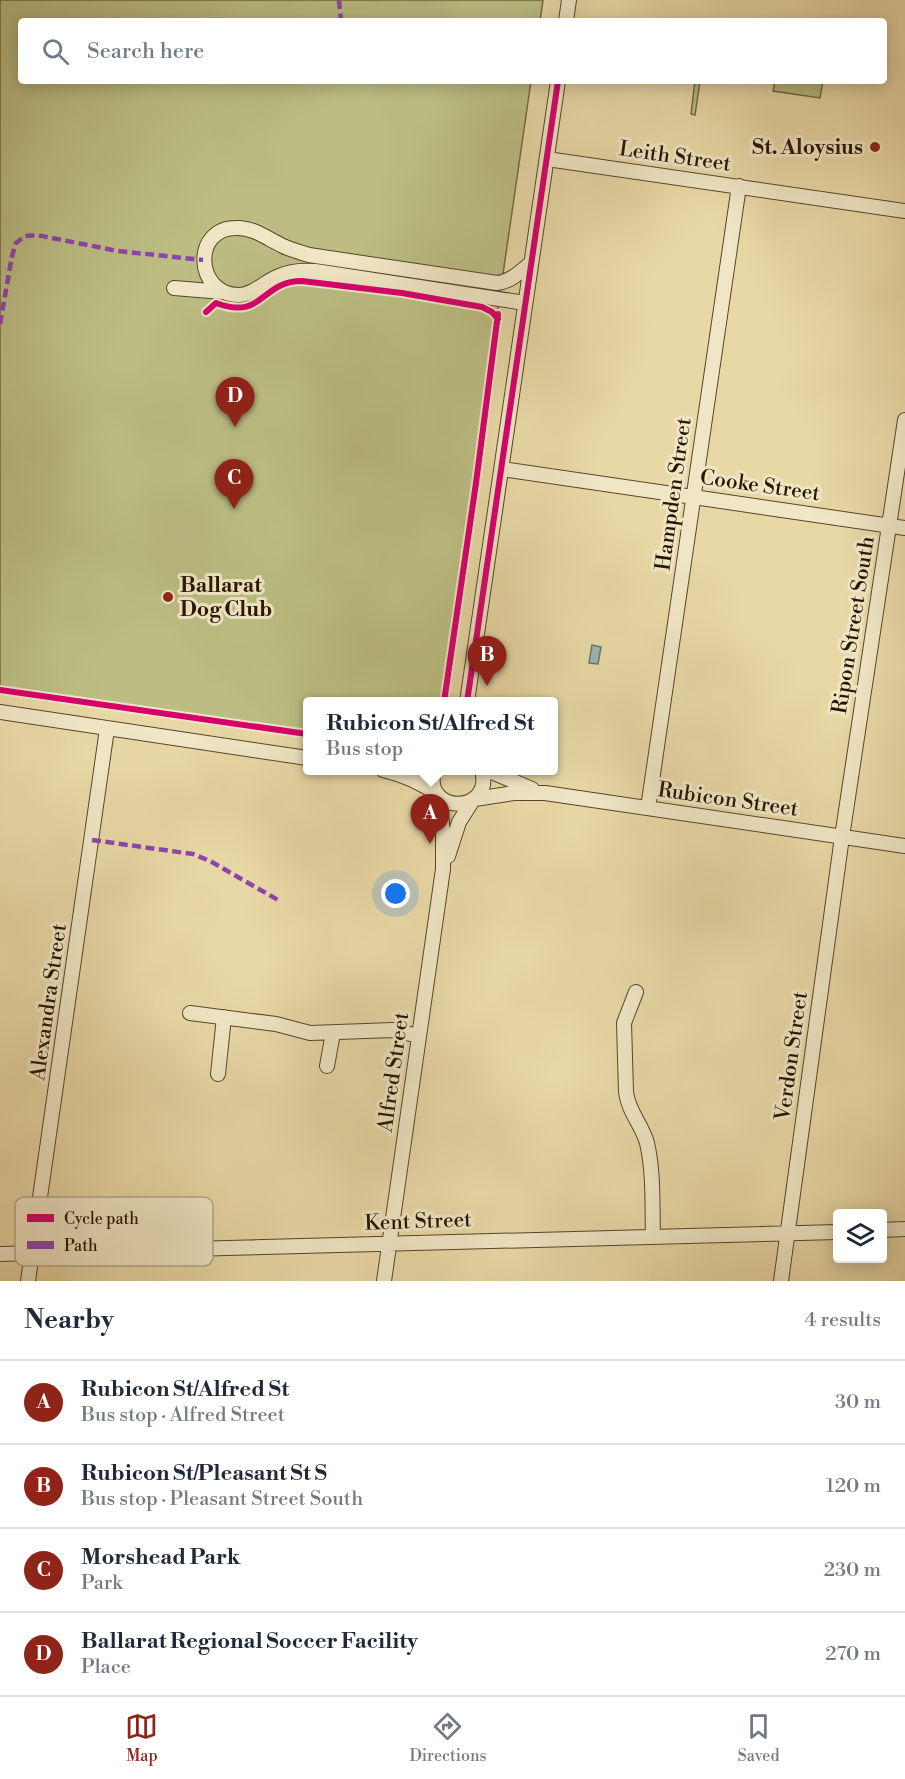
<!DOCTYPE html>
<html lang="en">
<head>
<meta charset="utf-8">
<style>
	body { margin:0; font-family:"Libre Bodoni",serif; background:#f6f6f7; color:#1f2937 }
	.controls { position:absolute; right:18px; bottom:18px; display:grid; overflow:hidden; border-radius:6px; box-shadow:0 3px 15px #0003 }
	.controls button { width:54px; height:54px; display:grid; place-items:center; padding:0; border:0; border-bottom:2px solid #e0e1e3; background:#fff; color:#1f2937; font:30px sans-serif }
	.you { position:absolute; left:396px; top:894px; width:21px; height:21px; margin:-15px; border:4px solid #fff; border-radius:50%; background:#1a73e8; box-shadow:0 0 0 9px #1a73e833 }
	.badge { display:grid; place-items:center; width:39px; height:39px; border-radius:50%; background:#8f2418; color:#fff; font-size:20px; font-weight:700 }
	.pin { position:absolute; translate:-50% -50px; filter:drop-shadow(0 2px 3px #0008) }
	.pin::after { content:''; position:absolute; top:32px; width:21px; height:18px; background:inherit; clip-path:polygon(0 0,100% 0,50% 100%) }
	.popup { position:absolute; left:303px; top:697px; width:255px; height:78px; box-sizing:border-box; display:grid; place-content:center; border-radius:6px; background:#fff; filter:drop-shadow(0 2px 4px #0005); font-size:20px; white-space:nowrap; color:#747a83 }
	.popup b { font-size:22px; color:#1f2937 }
	.popup::after { content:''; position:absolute; left:50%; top:100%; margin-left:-12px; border:12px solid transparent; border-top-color:#fff }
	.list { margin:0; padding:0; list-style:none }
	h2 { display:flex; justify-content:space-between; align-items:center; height:78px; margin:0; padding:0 24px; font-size:26px }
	h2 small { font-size:20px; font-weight:400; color:#747a83 }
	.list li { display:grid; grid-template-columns:39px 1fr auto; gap:18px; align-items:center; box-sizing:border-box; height:84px; padding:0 24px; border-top:2px solid #e0e1e3 }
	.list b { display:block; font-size:22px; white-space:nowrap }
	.list p { margin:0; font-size:20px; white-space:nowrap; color:#747a83 }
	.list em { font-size:20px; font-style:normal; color:#747a83 }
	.icon { flex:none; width:33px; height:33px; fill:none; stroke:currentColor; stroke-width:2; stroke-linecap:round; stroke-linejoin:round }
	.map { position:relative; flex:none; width:905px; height:1281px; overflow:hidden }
	.search { position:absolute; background:#fff; box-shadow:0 3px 15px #0003; left:18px; right:18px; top:18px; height:66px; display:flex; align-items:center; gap:15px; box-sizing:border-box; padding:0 21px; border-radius:6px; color:#747a83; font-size:22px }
	.sheet { height:414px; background:#fff }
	nav { display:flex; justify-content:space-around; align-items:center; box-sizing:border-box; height:84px; border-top:2px solid #e0e1e3; background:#fff; font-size:16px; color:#747a83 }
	nav a { display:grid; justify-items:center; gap:3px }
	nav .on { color:#8f2418 }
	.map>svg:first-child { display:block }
</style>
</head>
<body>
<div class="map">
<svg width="905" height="1281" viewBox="0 0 905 1281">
	<rect width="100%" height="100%" fill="#e8d8a6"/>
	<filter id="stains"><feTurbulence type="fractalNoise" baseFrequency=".00333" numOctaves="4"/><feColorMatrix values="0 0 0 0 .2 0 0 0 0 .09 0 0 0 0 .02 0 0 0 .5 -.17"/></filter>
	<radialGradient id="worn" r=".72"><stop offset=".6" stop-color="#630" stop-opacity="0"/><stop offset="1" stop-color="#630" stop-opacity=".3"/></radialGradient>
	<path fill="#bbbd83" stroke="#706a42" stroke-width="1.5" d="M 0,0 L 543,0 L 540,21 L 21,21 L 21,81 L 531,81 L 441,701 L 307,702 L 307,732 L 0,686 Z
		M 695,81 L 700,81 L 695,115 L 691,114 Z
		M 775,81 L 823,81 L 820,98 L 773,91 Z"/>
	<path fill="#99b8b0" stroke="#6b776a" stroke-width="1.5" d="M 592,645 L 601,647 L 598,664 L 589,663 Z"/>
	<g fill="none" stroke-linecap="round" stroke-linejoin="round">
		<defs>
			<path id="minor" d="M 566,21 L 569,0
				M 547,159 L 905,211
				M 174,288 L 223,292
				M 525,303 L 315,271 C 303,270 290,271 279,276 C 265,281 254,295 238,295 C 195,294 192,228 236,228 C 253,227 268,239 283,246 C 291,250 300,252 309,255 L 497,283 C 510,282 520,272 530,264
				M 502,469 L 905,528
				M 467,702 L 558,81
				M 0,712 L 307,758
				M 383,770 C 404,775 421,782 438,795
				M 434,770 C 422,815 494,815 482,770
				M 487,770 L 532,789
				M 475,799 L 514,793 L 545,793 L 905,846
				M 648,808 L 739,186
				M 448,856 L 459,822 L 473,800
				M 636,992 L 624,1023 L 626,1092 C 628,1111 642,1125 647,1143 C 654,1173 652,1206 653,1236
				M 190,1013 L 276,1024 L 310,1033 L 393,1030 L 419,1036
				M 327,1066 L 333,1033
				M 218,1074 L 224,1017
				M 882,1230 L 905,1229
				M 0,1254 L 838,1232
				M 28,1281 L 107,729
				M 384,1281 L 443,869 L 443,833 L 439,797
				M 781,1281 L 842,837 L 905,420"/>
		</defs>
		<use href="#minor" stroke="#56462a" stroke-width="16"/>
		<use href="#minor" stroke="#f0e6c5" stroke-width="14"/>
		<path stroke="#8e44ad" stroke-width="4.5" stroke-dasharray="9 4.5" stroke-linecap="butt" d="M 339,0 L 341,21
			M 0,324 L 12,256 L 16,243 L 25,236 L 37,235 L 118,251 L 203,260
			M 92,840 L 193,854 L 210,861 L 278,900"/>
		<defs>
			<path id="cycleway" d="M 206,312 L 216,303 C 264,321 260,281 302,281 L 402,293 L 482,307 L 492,312 L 498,319
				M 0,690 L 307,734
				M 444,702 L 476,483 L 498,314
				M 467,702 L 558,81"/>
		</defs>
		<use href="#cycleway" stroke="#f0e6c5" stroke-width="10"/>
		<use href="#cycleway" stroke="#d6006c" stroke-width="6"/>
	</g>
	<g fill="#8f2418" stroke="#f0e6c5" stroke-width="2">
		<circle cx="875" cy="147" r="6"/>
		<circle cx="168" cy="597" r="6"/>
	</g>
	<g text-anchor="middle" stroke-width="6" stroke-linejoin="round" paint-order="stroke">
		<g font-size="21" font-weight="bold" fill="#261600" stroke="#f0e6c5" text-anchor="end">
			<text x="863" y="154">St. Aloysius</text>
			<text x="180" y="592" text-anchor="start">Ballarat<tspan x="180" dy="24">Dog Club</tspan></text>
		</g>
		<g font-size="21" fill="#261600" stroke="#f0e6c5">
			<text transform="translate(675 156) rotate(8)" y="7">Leith Street</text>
			<text transform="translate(760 485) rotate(8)" y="7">Cooke Street</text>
			<text transform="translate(673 494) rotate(-82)" y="7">Hampden Street</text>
			<text transform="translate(853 625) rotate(-81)" y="7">Ripon Street South</text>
			<text transform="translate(728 799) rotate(8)" y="7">Rubicon Street</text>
			<text transform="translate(48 1002) rotate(-82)" y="7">Alexandra Street</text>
			<text transform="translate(791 1056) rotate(-82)" y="7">Verdon Street</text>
			<text transform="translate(393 1072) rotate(-82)" y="7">Alfred Street</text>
			<text transform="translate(418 1221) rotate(-2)" y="7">Kent Street</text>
		</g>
	</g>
	<rect x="15" y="1197" width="198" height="69" rx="9" fill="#f0e6c5" stroke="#b3a88a" stroke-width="1.5"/>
	<rect x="27" y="1214" width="27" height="8" fill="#d6006c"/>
	<rect x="27" y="1241" width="27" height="8" fill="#8e44ad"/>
	<g font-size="16" fill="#261600">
		<text x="64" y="1224">Cycle path</text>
		<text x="64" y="1251">Path</text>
	</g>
	<rect width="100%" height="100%" filter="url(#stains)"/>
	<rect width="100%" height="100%" fill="url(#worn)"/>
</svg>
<div class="controls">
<button><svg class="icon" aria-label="layers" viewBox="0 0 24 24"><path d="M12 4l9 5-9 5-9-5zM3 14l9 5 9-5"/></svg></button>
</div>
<div class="you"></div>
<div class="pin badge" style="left:430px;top:844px">A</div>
<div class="popup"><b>Rubicon St/Alfred St</b>Bus stop</div>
<div class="pin badge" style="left:487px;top:686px">B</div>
<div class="pin badge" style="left:234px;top:509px">C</div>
<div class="pin badge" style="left:235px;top:427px">D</div>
<div class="search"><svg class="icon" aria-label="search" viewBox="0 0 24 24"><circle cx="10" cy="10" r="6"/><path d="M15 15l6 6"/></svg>Search here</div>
</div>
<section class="sheet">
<h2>Nearby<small>4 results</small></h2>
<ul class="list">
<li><span class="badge">A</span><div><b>Rubicon St/Alfred St</b><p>Bus stop · Alfred Street</p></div><em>30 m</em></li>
<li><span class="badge">B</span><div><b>Rubicon St/Pleasant St S</b><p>Bus stop · Pleasant Street South</p></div><em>120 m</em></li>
<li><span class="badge">C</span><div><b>Morshead Park</b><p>Park</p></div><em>230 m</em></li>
<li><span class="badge">D</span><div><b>Ballarat Regional Soccer Facility</b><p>Place</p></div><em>270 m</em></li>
</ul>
</section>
<nav>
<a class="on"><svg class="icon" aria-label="map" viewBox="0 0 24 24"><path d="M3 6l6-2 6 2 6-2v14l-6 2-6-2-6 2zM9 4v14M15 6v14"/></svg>Map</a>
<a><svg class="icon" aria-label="directions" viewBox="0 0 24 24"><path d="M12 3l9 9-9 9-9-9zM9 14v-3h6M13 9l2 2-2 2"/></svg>Directions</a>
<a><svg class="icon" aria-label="saved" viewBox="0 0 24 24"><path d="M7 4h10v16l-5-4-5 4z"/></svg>Saved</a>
</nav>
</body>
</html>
